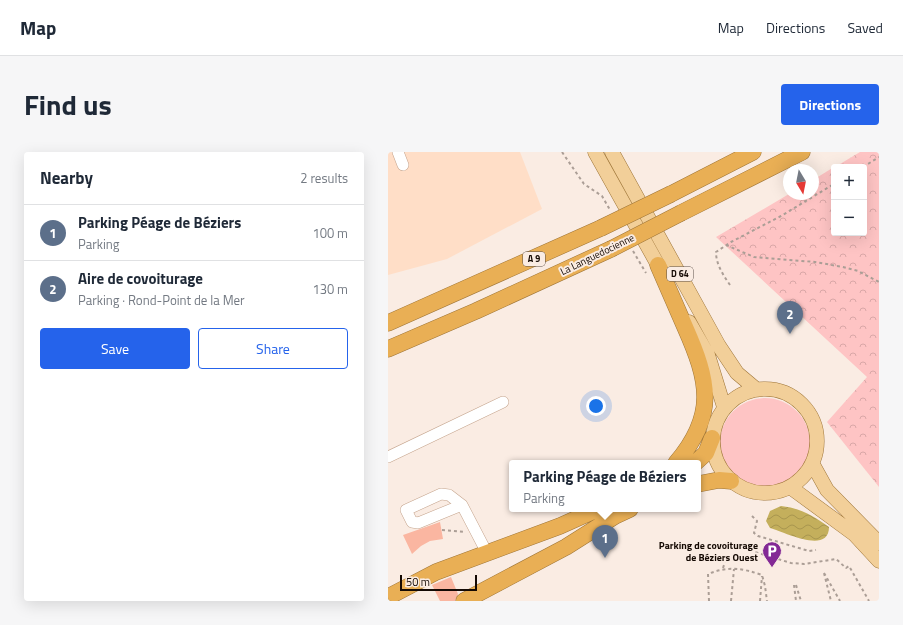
<!DOCTYPE html>
<html lang="en">
<head>
<meta charset="utf-8">
<style>
	body { margin:0; font-family:"Titillium Web",sans-serif; background:#f6f6f7; color:#1f2937 }
	.controls { position:absolute; right:12px; top:12px; display:grid; overflow:hidden; border-radius:4px; box-shadow:0 4px 16px #0002 }
	.controls button { width:36px; height:36px; display:grid; place-items:center; padding:0; border:0; border-bottom:1px solid #e0e1e3; background:#fff; color:#1f2937; font:20px sans-serif }
	.compass { position:absolute; left:395px; top:12px; width:36px; height:36px; border-radius:50%; background:#fff; box-shadow:0 4px 16px #0002; rotate:170deg }
	.scale { position:absolute; left:12px; bottom:10px; width:77px; box-sizing:border-box; padding-left:4px; border:2px solid #140903; border-top:0; font-size:11px; line-height:14px; white-space:nowrap; color:#140903; -webkit-text-stroke:3px #faece3; paint-order:stroke }
	.you { position:absolute; left:208px; top:254px; width:14px; height:14px; margin:-10px; border:3px solid #fff; border-radius:50%; background:#1a73e8; box-shadow:0 0 0 6px #1a73e833 }
	.badge { display:grid; place-items:center; width:26px; height:26px; border-radius:50%; background:#2563eb; color:#fff; font-size:13px; font-weight:700 }
	.pin { position:absolute; translate:-50% -33px; filter:drop-shadow(0 1px 2px #0008) }
	.pin::after { content:''; position:absolute; top:21px; width:14px; height:12px; background:inherit; clip-path:polygon(0 0,100% 0,50% 100%) }
	.popup { position:absolute; left:121px; top:308px; width:192px; height:52px; box-sizing:border-box; display:grid; place-content:center; border-radius:4px; background:#fff; filter:drop-shadow(0 1px 3px #0005); font-size:13px; white-space:nowrap; color:#747a83 }
	.popup b { font-size:15px; color:#1f2937 }
	.popup::after { content:''; position:absolute; left:50%; top:100%; margin-left:-8px; border:8px solid transparent; border-top-color:#fff }
	.list { margin:0; padding:0; list-style:none }
	h2 { display:flex; justify-content:space-between; align-items:center; height:52px; margin:0; padding:0 16px; font-size:17px }
	h2 small { font-size:13px; font-weight:400; color:#747a83 }
	.list li { display:grid; grid-template-columns:26px 1fr auto; gap:12px; align-items:center; box-sizing:border-box; height:56px; padding:0 16px; border-top:1px solid #e0e1e3 }
	.list b { display:block; font-size:15px; white-space:nowrap }
	.list p { margin:0; font-size:13px; white-space:nowrap; color:#747a83 }
	.list em { font-size:13px; font-style:normal; color:#747a83 }
	.actions { display:flex; gap:8px; padding:12px 16px }
	.actions a { flex:1; padding:9px 0; border:1px solid #2563eb; border-radius:4px; text-align:center; font-size:14px; color:#2563eb }
	.actions .main { background:#2563eb; color:#fff }
	.map { position:relative; flex:none; width:491px; height:449px; overflow:hidden; border-radius:4px }
	header { display:flex; align-items:center; gap:24px; box-sizing:border-box; height:56px; padding:0 20px; background:#fff; border-bottom:1px solid #e0e1e3 }
	header strong { font-size:19px }
	nav { display:flex; gap:22px; margin-inline-start:auto; font-size:14px }
	.intro { display:flex; align-items:center; justify-content:space-between; box-sizing:border-box; height:96px; padding:0 24px }
	h1 { margin:0; font-size:28px }
	.button { padding:10px 18px; border-radius:4px; background:#2563eb; color:#fff; font-size:14px; font-weight:700 }
	main { display:flex; gap:24px; padding:0 24px }
	aside { flex:1; background:#fff; border-radius:4px; box-shadow:0 4px 16px #0002 }
	.map>svg:first-child { display:block }
</style>
</head>
<body>
<header>
<strong>Map</strong>
<nav><a>Map</a><a>Directions</a><a>Saved</a></nav>
</header>
<div class="intro"><h1>Find us</h1><a class="button">Directions</a></div>
<main>
<aside>
<h2>Nearby<small>2 results</small></h2>
<ul class="list">
<li><span class="badge" style="background:#5c6f8a">1</span><div><b>Parking Péage de Béziers</b><p>Parking</p></div><em>100 m</em></li>
<li><span class="badge" style="background:#5c6f8a">2</span><div><b>Aire de covoiturage</b><p>Parking · Rond-Point de la Mer</p></div><em>130 m</em></li>
</ul>
<div class="actions"><a class="main">Save</a><a>Share</a></div>
</aside>
<div class="map">
<svg width="491" height="449" viewBox="0 0 491 449">
	<defs>
		<pattern id="forest-crowns" width="20" height="18" patternUnits="userSpaceOnUse"><rect width="20" height="18" fill="#fec4c4"/><path d="M2 6a3 3 0 1 1 6 0M12 15a3 3 0 1 1 6 0" fill="none" stroke="#d9a7a7"/></pattern>
		<pattern id="water-waves" width="16" height="10" patternUnits="userSpaceOnUse"><rect width="16" height="10" fill="#c4af5c"/><path d="M0 5q4-4 8 0t8 0" fill="none" stroke="#a8954e"/></pattern>
	</defs>
	<rect width="100%" height="100%" fill="#faece3"/>
	<path fill="#ffdec7" d="M 0,0 L 132,0 L 154,57 L 59,107 L 0,123 Z"/>
	<path fill="#fec4c4" d="M332 291a45 45 0 1 1 90 0a45 45 0 1 1-90 0Z"/>
	<path fill="url(#forest-crowns)" d="M 472,0 L 491,0 L 491,335 L 439,270 L 479,225 L 328,85 L 401,42 L 425,42 L 425,28 L 446,15 L 446,81 L 476,81 L 476,15 L 447,15 Z"/>
	<path fill="url(#water-waves)" d="M 393,354 C 413,356 425,364 441,375 C 441,403 396,380 382,376 L 378,369 L 382,359 Z"/>
	<path fill="#fab6a1" d="M 52,370 L 55,387 L 42,389 L 33,394 L 24,402 L 15,383 Z
		M 63,425 L 70,442 L 67,449 L 52,449 L 44,433 Z"/>
	<g fill="none" stroke-linecap="round" stroke-linejoin="round">
		<defs>
			<path id="minor" d="M 10,0 L 15,13
				M 0,305 L 115,250
				M 74,353 L 61,343 L 53,342 L 18,358 L 24,370 L 30,371 L 74,353 L 99,401"/>
			<path id="major" d="M 207,0 L 275,122
				M 224,0 L 331,194 L 349,221 L 368,237
				M 301,170 L 320,203 L 336,255
				M325 289a52 52 0 1 1 104 0a52 52 0 1 1-104 0Z
				M 424,311 L 439,338 L 491,391
				M 402,335 L 466,382 L 491,409"/>
			<path id="highway" d="M 283,42 L 365,0
				M 293,61 L 414,0
				M 270,113 C 279,134 288,154 297,175 C 321,229 329,263 288,311
				M 0,171 L 213,76
				M 0,197 L 88,159 L 223,97
				M 307,311 L 318,301 L 324,286
				M 310,332 L 331,328 L 343,329
				M 0,445 L 48,420 L 172,374 L 210,357
				M 76,449 L 178,395 L 227,364 L 242,357"/>
		</defs>
		<use href="#minor" stroke="#c5a48d" stroke-width="12"/>
		<use href="#major" stroke="#9e7538" stroke-width="15"/>
		<use href="#highway" stroke="#9e7538" stroke-width="17"/>
		<path stroke="#ab9e96" stroke-width="2" stroke-dasharray="3 3" stroke-linecap="butt" d="M 174,0 L 196,32 L 214,44 L 222,58
			M 475,15 L 491,5
			M 338,93 L 366,105 L 427,110 L 455,115 L 470,119 L 491,130
			M 245,99 L 258,121
			M 342,133 C 335,123 328,112 328,100 L 343,90 L 393,64 L 446,32
			M 364,364 L 369,369 L 366,381 L 370,384 L 421,399 L 428,398
			M 54,378 L 77,380
			M 351,393 L 357,397 L 403,411 L 416,412 L 448,407 L 458,416 L 461,414 L 481,449
			M 335,416 L 338,407
			M 436,421 L 452,449
			M 436,421 L 443,449
			M 406,433 L 408,449
			M 408,433 L 413,449
			M 321,449 L 320,422 C 340,414 354,416 374,423 L 377,434 L 379,449
			M 343,449 L 346,417
			M 372,449 L 374,424"/>
		<use href="#minor" stroke="#fff" stroke-width="11"/>
		<use href="#major" stroke="#f2cf99" stroke-width="14"/>
		<use href="#highway" stroke="#e9af55" stroke-width="16"/>
		<defs>
			<path id="highway-bridge" d="M 213,76 L 283,42
				M 223,97 L 293,61"/>
		</defs>
		<use href="#highway-bridge" stroke="#9e7538" stroke-width="17" stroke-linecap="butt"/>
		<use href="#highway-bridge" stroke="#e9af55" stroke-width="16"/>
	</g>
	<defs>
		<symbol id="parking-pin" viewBox="-11 -11 22 30"><path d="M0 17L-7.5 6A9.5 9.5 0 1 1 7.5 6Z" fill="#832995" stroke="#faece3"/><path d="M-3.5-5.5H1a3.5 3.5 0 0 1 0 7H-1V5.5H-3.5ZM-1-3.4V-.6H.8a1.4 1.4 0 0 0 0-2.8Z" fill="#fff"/></symbol>
	</defs>
	<g fill-rule="evenodd">
		<use href="#parking-pin" x="373" y="388" width="22" height="30"/>
	</g>
	<g text-anchor="middle" stroke-width="4" stroke-linejoin="round" paint-order="stroke">
		<g fill="#faece3" stroke="#594d46" stroke-width="1">
			<rect x="135" y="100" width="22" height="14" rx="3"/>
			<rect x="279" y="115" width="26" height="14" rx="3"/>
		</g>
		<g font-size="9" font-weight="bold" fill="#140903">
			<text x="146" y="110">A 9</text>
			<text x="292" y="125">D 64</text>
		</g>
		<g font-size="10" fill="#140903" stroke="#faece3">
			<text transform="translate(209 102) rotate(-26)" y="4">La Languedocienne</text>
		</g>
		<g font-size="10" font-weight="bold" fill="#140903" stroke="#faece3" text-anchor="end">
			<text x="370" y="397">Parking de covoiturage<tspan x="370" dy="12">de Béziers Ouest</tspan></text>
		</g>
	</g>
</svg>
<div class="controls">
<button>+</button>
<button>−</button>
</div>
<svg class="compass" viewBox="-18 -18 36 36"><path d="M0-13l5 13h-10z" fill="#e53935"/><path d="M0 13l5-13h-10z" fill="#747a83"/></svg>
<div class="scale">50 m</div>
<div class="you"></div>
<div class="pin badge" style="left:217px;top:406px;background:#5c6f8a">1</div>
<div class="popup"><b>Parking Péage de Béziers</b>Parking</div>
<div class="pin badge" style="left:402px;top:182px;background:#5c6f8a">2</div>
</div>
</main>
</body>
</html>
